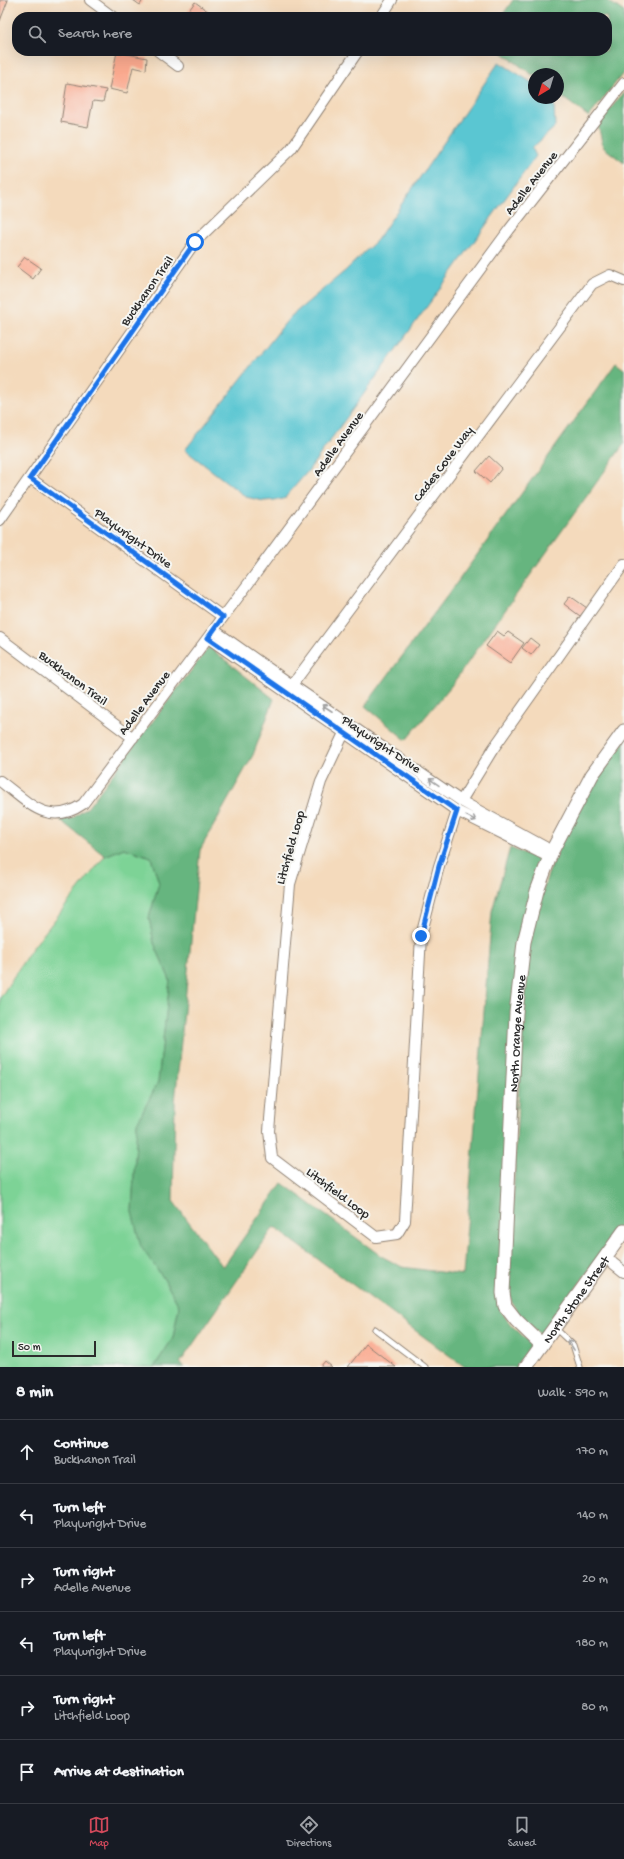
<!DOCTYPE html>
<html lang="en">
<head>
<meta charset="utf-8">
<style>
	body { margin:0; font-family:"Gochi Hand",sans-serif; background:#20242c; color:#f1f3f6 }
	.compass { position:absolute; left:528px; top:68px; width:36px; height:36px; border-radius:50%; background:#171b24; box-shadow:0 4px 16px #0002; rotate:218deg }
	.scale { position:absolute; left:12px; bottom:10px; width:84px; box-sizing:border-box; padding-left:4px; border:2px solid #2b2b2b; border-top:0; font-size:11px; line-height:14px; white-space:nowrap; color:#2b2b2b; -webkit-text-stroke:3px #f6f6f2; paint-order:stroke }
	.stop { position:absolute; width:12px; height:12px; margin:-9px; border:3px solid #1a73e8; border-radius:50%; background:#fff }
	.stop.end { background:#1a73e8; border-color:#fff; box-shadow:0 1px 4px #0008 }
	.list { margin:0; padding:0; list-style:none }
	h2 { display:flex; justify-content:space-between; align-items:center; height:52px; margin:0; padding:0 16px; font-size:17px }
	h2 small { font-size:13px; font-weight:400; color:#9ea1a6 }
	.list li { display:grid; grid-template-columns:26px 1fr auto; gap:12px; align-items:center; box-sizing:border-box; height:64px; padding:0 16px; border-top:1px solid #363941 }
	.list b { display:block; font-size:15px; white-space:nowrap }
	.list p { margin:0; font-size:13px; white-space:nowrap; color:#9ea1a6 }
	.list em { font-size:13px; font-style:normal; color:#9ea1a6 }
	.icon { flex:none; width:22px; height:22px; fill:none; stroke:currentColor; stroke-width:2; stroke-linecap:round; stroke-linejoin:round }
	.map { position:relative; flex:none; width:624px; height:1367px; overflow:hidden }
	.search { position:absolute; background:#171b24; box-shadow:0 4px 16px #0002; left:12px; right:12px; top:12px; height:44px; display:flex; align-items:center; gap:10px; box-sizing:border-box; padding:0 14px; border-radius:16px; color:#9ea1a6; font-size:15px }
	.sheet { height:436px; background:#171b24 }
	nav { display:flex; justify-content:space-around; align-items:center; box-sizing:border-box; height:56px; border-top:1px solid #363941; background:#171b24; font-size:11px; color:#9ea1a6 }
	nav a { display:grid; justify-items:center; gap:2px }
	nav .on { color:#d1495b }
	.map>svg:first-child { display:block }
</style>
</head>
<body>
<div class="map">
<svg width="624" height="1367" viewBox="0 0 624 1367">
	<rect width="100%" height="100%" fill="#f6f6f2"/>
	<filter id="ink" filterUnits="userSpaceOnUse"><feTurbulence type="fractalNoise" baseFrequency=".025" numOctaves="2"/><feDisplacementMap in="SourceGraphic" scale="8" xChannelSelector="R" yChannelSelector="G"/><feConvolveMatrix kernelMatrix="1 2 1 2 8 2 1 2 1" color-interpolation-filters="sRGB"/></filter>
	<filter id="wash" filterUnits="userSpaceOnUse"><feTurbulence type="fractalNoise" baseFrequency=".012" numOctaves="4" result="noise"/><feDisplacementMap in="SourceGraphic" scale="16" xChannelSelector="R" yChannelSelector="G"/><feGaussianBlur stdDeviation="0.9" result="paint"/><feColorMatrix in="noise" values="0 0 0 0 0 0 0 0 0 0 0 0 0 0 0 0 0 1.4 0 .05"/><feComposite in="paint" operator="in"/></filter>
	<g filter="url(#wash)">
		<rect width="100%" height="100%" fill="#f4dabc"/>
		<path fill="#7dd396" stroke="#547f60" d="M 124,848 L 151,857 L 159,883 L 149,918 L 154,943 L 170,980 L 158,1082 L 137,1124 L 132,1212 L 164,1279 L 179,1306 L 173,1338 L 154,1367 L 0,1367 L 0,998 L 30,951 L 105,856 Z"/>
		<path fill="#66b57f" stroke="#487055" d="M 513,0 L 607,0 L 624,12 L 624,72 L 589,117 L 558,94 L 558,74 L 534,74 L 534,76 L 500,51 L 607,51 L 607,17 L 501,17 Z
			M 624,92 L 624,163 L 603,147 L 598,124 Z
			M 616,363 L 624,369 L 624,444 L 451,686 L 406,740 L 365,706 L 453,588 Z
			M 209,647 L 274,699 L 253,755 L 200,850 L 175,1102 L 173,1201 L 223,1267 L 282,1183 L 381,1256 L 402,1267 L 463,1275 L 492,911 L 510,848 L 542,860 L 531,890 L 500,1310 L 511,1325 L 534,1346 L 518,1367 L 465,1367 L 274,1227 L 180,1363 L 185,1367 L 154,1367 L 173,1338 L 179,1306 L 164,1279 L 141,1247 L 132,1212 L 137,1123 L 158,1082 L 170,980 L 154,943 L 149,918 L 159,883 L 151,857 L 124,848 L 105,856 L 60,820 L 73,818 L 88,807 Z
			M 624,741 L 624,1221 L 542,1336 C 528,1323 512,1312 509,1292 C 512,1224 515,1155 519,1087 C 521,1021 523,955 542,892 C 559,838 591,787 624,741 Z"/>
		<path fill="#5ac6d2" stroke="#42787e" d="M 499,62 L 534,84 L 534,98 L 549,98 L 554,103 L 555,127 L 532,148 L 536,156 L 308,471 L 284,499 L 264,501 L 246,497 L 185,450 L 290,317 L 345,271 L 377,240 Z"/>
		<g id="blocks">
			<path fill="#faa98e" d="M 0,0 L 8,0 L 0,21 Z
				M 133,0 L 143,0 L 140,5 Z
				M 195,2 L 209,12 L 205,17 L 184,17 Z
				M 117,52 L 147,58 L 146,70 L 133,67 L 127,93 L 109,89 Z
				M 67,83 L 106,90 L 103,102 L 93,101 L 88,127 L 61,122 Z
				M 25,257 L 41,268 L 33,279 L 17,267 Z
				M 489,456 L 502,468 L 490,483 L 476,471 Z
				M 570,596 L 587,608 L 580,616 L 564,604 Z
				M 497,631 L 504,636 L 508,632 L 524,643 L 510,663 L 486,646 Z
				M 530,638 L 539,645 L 531,655 L 522,648 Z
				M 366,1344 L 396,1367 L 348,1367 Z
				M 325,1361 L 332,1367 L 320,1367 Z"/>
		</g>
	</g>
	<g filter="url(#ink)">
		<use href="#blocks" fill-opacity="0" stroke="#908274" stroke-width="1"/>
		<g fill="none" stroke-linecap="round" stroke-linejoin="round">
			<defs>
				<path id="service" d="M 555,1328 L 573,1345 L 580,1367
					M 375,1329 L 425,1367"/>
				<path id="minor" d="M 90,0 L 113,17
					M 381,17 L 392,0
					M 158,51 L 178,66
					M 30,478 L 223,617
					M 0,520 L 195,242 L 291,149 L 358,51
					M 214,630 L 292,685 L 461,801 L 545,847
					M 0,638 L 133,738
					M 208,638 L 457,811 L 549,857
					M 292,685 L 592,284 L 610,275 L 624,281
					M 350,724 L 344,733 L 321,782 L 290,884 L 269,1131 L 272,1158 L 376,1237 L 397,1234 L 405,1221 L 421,936 L 439,866 L 457,811
					M 0,781 C 28,802 48,828 83,804 L 251,580 L 509,230 L 624,83
					M 461,801 L 493,749 L 624,564
					M 605,1257 L 624,1272"/>
				<g id="tertiary">
					<path id="s1" d="M 542,1345 L 516,1320 L 505,1306 L 503,1293 L 516,1013 L 524,942 L 537,891 L 552,851 L 592,775 L 624,731"/>
					<path id="s2" d="M 526,1367 L 624,1231"/>
				</g>
			</defs>
			<use href="#service" stroke="#908274" stroke-width="7"/>
			<use href="#minor" stroke="#908274" stroke-width="12"/>
			<use href="#tertiary" stroke="#908274" stroke-width="15"/>
			<use href="#service" stroke="#fff" stroke-width="5"/>
			<use href="#minor" stroke="#fff" stroke-width="10"/>
			<use href="#tertiary" stroke="#fff" stroke-width="13"/>
		</g>
		<defs><path id="oneway-shaft" d="M-6 0H5M1.5-3L5.5 0L1.5 3" fill="none" stroke-width="1.6" stroke-linecap="round" stroke-linejoin="round"/></defs>
		<g stroke="#a0a0a0">
			<use href="#oneway-shaft" transform="translate(327 708) rotate(-147)"/>
			<use href="#oneway-shaft" transform="translate(434 782) rotate(-145)"/>
			<use href="#oneway-shaft" transform="translate(471 818) rotate(27)"/>
			<use href="#oneway-shaft" transform="translate(571 1345) rotate(-122)"/>
		</g>
	</g>
	<g fill="none" stroke-linecap="round" stroke-linejoin="round" filter="url(#ink)">
		<path stroke="#1a73e8" stroke-width="5" d="M 195,242 L 30,478 L 223,617 L 208,638 L 457,811 L 439,866 L 421,936"/>
	</g>
	<g text-anchor="middle" stroke-width="4" stroke-linejoin="round" paint-order="stroke">
		<g font-size="13" fill="#2b2b2b" stroke="#f6f6f2">
			<text transform="translate(530 182) rotate(-52)" y="5">Adelle Avenue</text>
			<text transform="translate(146 290) rotate(-55)" y="5">Buckhanon Trail</text>
			<text transform="translate(337 443) rotate(-54)" y="5">Adelle Avenue</text>
			<text transform="translate(442 463) rotate(-53)" y="5">Cades Cove Way</text>
			<text transform="translate(134 537) rotate(36)" y="5">Playwright Drive</text>
			<text transform="translate(74 677) rotate(37)" y="5">Buckhanon Trail</text>
			<text transform="translate(143 702) rotate(-53)" y="5">Adelle Avenue</text>
			<text transform="translate(382 743) rotate(34)" y="5">Playwright Drive</text>
			<text transform="translate(289 847) rotate(-74)" y="5">Litchfield Loop</text>
			<text dy="5" stroke="none"><textPath href="#s1" startOffset="327">North Orange Avenue</textPath></text>
			<text transform="translate(339 1192) rotate(37)" y="5">Litchfield Loop</text>
			<text dy="5" stroke="none"><textPath href="#s2" startOffset="84">North Stone Street</textPath></text>
		</g>
	</g>
</svg>
<svg class="compass" viewBox="-18 -18 36 36"><path d="M0-13l5 13h-10z" fill="#e53935"/><path d="M0 13l5-13h-10z" fill="#9ea1a6"/></svg>
<div class="scale">50 m</div>
<div class="stop" style="left:195px;top:242px"></div>
<div class="stop end" style="left:421px;top:936px"></div>
<div class="search"><svg class="icon" aria-label="search" viewBox="0 0 24 24"><circle cx="10" cy="10" r="6"/><path d="M15 15l6 6"/></svg>Search here</div>
</div>
<section class="sheet">
<h2>8 min<small>Walk · 590 m</small></h2>
<ul class="list">
<li><svg class="icon" aria-label="ahead" viewBox="0 0 24 24"><path d="M12 20V5M6 11l6-6 6 6"/></svg><div><b>Continue</b><p>Buckhanon Trail</p></div><em>170 m</em></li>
<li><svg class="icon" aria-label="left" viewBox="0 0 24 24"><path d="M17 20v-9H6M10 6l-5 5 5 5"/></svg><div><b>Turn left</b><p>Playwright Drive</p></div><em>140 m</em></li>
<li><svg class="icon" aria-label="right" viewBox="0 0 24 24"><path d="M7 20v-9h11M14 6l5 5-5 5"/></svg><div><b>Turn right</b><p>Adelle Avenue</p></div><em>20 m</em></li>
<li><svg class="icon" aria-label="left" viewBox="0 0 24 24"><path d="M17 20v-9H6M10 6l-5 5 5 5"/></svg><div><b>Turn left</b><p>Playwright Drive</p></div><em>180 m</em></li>
<li><svg class="icon" aria-label="right" viewBox="0 0 24 24"><path d="M7 20v-9h11M14 6l5 5-5 5"/></svg><div><b>Turn right</b><p>Litchfield Loop</p></div><em>80 m</em></li>
<li><svg class="icon" aria-label="arrive" viewBox="0 0 24 24"><path d="M6 21V4h12l-3 4 3 4H6"/></svg><div><b>Arrive at destination</b></div></li>
</ul>
</section>
<nav>
<a class="on"><svg class="icon" aria-label="map" viewBox="0 0 24 24"><path d="M3 6l6-2 6 2 6-2v14l-6 2-6-2-6 2zM9 4v14M15 6v14"/></svg>Map</a>
<a><svg class="icon" aria-label="directions" viewBox="0 0 24 24"><path d="M12 3l9 9-9 9-9-9zM9 14v-3h6M13 9l2 2-2 2"/></svg>Directions</a>
<a><svg class="icon" aria-label="saved" viewBox="0 0 24 24"><path d="M7 4h10v16l-5-4-5 4z"/></svg>Saved</a>
</nav>
</body>
</html>
